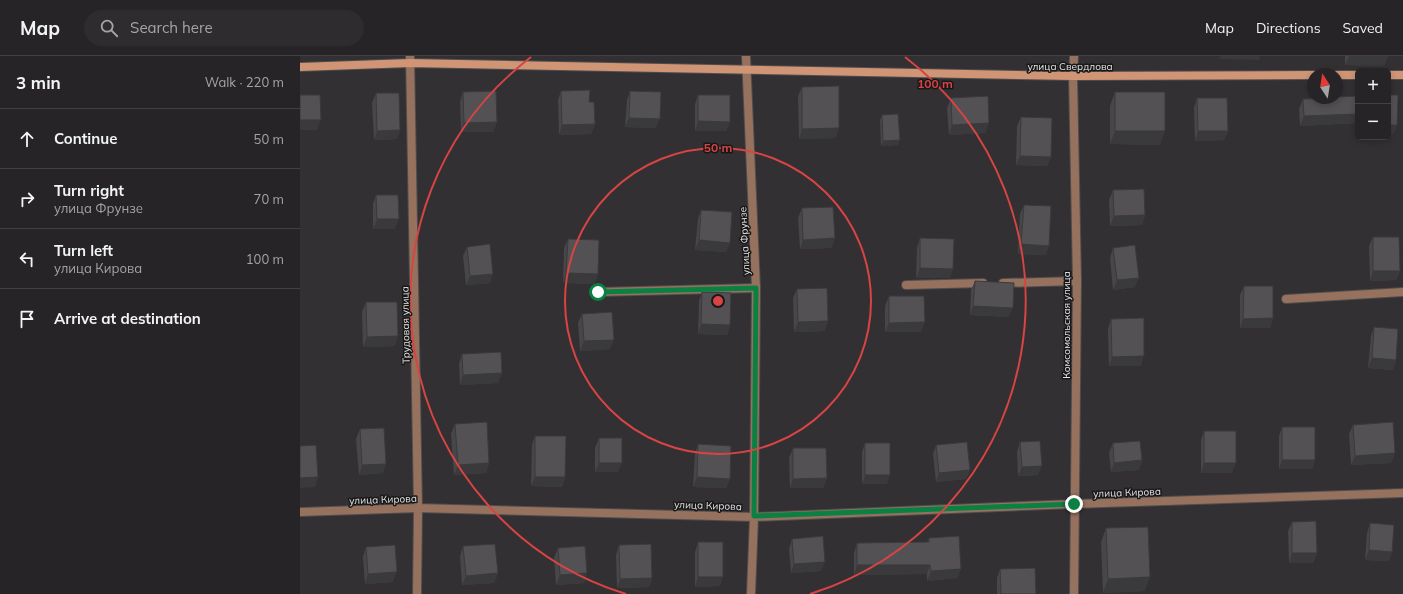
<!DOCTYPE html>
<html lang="en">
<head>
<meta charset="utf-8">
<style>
	body { margin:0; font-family:Mulish,sans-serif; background:#2e2c2e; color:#f1f3f6 }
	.controls { position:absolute; right:12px; top:12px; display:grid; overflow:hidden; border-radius:6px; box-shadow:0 2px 6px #0003 }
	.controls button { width:36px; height:36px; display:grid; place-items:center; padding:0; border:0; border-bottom:1px solid #424143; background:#262426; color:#f1f3f6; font:20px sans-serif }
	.compass { position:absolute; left:1007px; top:12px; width:36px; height:36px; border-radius:50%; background:#262426; box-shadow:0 2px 6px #0003; rotate:348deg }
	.stop { position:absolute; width:12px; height:12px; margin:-9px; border:3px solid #0b8043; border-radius:50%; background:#fff }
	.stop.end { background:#0b8043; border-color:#fff; box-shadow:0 1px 4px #0008 }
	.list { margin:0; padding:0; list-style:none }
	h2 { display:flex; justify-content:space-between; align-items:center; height:52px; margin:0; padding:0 16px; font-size:17px }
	h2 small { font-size:13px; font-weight:400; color:#a4a4a7 }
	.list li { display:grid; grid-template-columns:26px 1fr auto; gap:12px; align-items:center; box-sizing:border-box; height:60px; padding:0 16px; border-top:1px solid #424143 }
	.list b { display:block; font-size:15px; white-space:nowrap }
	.list p { margin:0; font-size:13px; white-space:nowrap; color:#a4a4a7 }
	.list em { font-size:13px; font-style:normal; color:#a4a4a7 }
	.icon { flex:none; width:22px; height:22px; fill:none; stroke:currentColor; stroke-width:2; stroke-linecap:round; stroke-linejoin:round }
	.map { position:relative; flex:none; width:1103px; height:538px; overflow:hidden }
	header { display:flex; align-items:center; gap:24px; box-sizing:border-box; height:56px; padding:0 20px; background:#262426; border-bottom:1px solid #424143 }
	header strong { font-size:19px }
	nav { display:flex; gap:22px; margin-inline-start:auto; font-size:14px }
	.search { width:280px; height:36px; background:#2e2c2e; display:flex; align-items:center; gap:10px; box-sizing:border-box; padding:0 14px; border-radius:22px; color:#a4a4a7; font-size:15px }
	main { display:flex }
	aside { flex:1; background:#262426 }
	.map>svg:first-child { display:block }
</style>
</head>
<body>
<header>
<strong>Map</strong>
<div class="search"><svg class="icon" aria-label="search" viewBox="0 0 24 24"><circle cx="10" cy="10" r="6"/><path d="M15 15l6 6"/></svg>Search here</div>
<nav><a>Map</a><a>Directions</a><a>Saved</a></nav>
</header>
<main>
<aside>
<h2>3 min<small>Walk · 220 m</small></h2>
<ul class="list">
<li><svg class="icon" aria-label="ahead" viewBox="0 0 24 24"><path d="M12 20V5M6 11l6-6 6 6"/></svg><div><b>Continue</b></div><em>50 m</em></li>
<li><svg class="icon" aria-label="right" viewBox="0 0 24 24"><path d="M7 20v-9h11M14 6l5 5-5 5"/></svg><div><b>Turn right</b><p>улица Фрунзе</p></div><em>70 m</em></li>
<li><svg class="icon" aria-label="left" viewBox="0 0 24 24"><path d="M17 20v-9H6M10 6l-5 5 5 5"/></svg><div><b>Turn left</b><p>улица Кирова</p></div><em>100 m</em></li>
<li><svg class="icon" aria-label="arrive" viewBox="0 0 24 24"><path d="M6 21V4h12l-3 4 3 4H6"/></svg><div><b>Arrive at destination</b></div></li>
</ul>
</aside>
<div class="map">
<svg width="1103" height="538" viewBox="0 0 1103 538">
	<rect width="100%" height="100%" fill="#323032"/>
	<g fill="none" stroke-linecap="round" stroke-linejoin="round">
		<defs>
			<path id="lane" d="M 703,227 L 777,225
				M 606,229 L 683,227
				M 298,236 L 456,232
				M 986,243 L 1103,236"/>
			<path id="street" d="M 110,0 L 118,452 L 117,538
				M 446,0 L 456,232 L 454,461 L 451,538
				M 0,456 L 118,452 L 454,461 L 774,448 L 1103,437
				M 774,538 L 777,225 L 773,20 L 774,0"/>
			<path id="secondary" d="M 0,11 L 110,7 L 773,20 L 1013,19
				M 1037,19 L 1058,19
				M 1088,19 L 1103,19"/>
		</defs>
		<use href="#lane" stroke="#4f4d4f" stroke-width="10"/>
		<use href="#street" stroke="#4f4d4f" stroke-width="10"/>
		<use href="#secondary" stroke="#4f4d4f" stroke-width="10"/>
		<use href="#lane" stroke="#96715d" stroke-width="8"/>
		<use href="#street" stroke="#96715d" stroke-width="8"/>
		<use href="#secondary" stroke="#cf9574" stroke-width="8"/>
	</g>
	<path fill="#474648" d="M 1045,0 L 1088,0 L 1084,10 L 1045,9 Z
		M 502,31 L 536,82 L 499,83 L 498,40 Z
		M 261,35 L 289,46 L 295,68 L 291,78 L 259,79 L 258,44 Z
		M 330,35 L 356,72 L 325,71 L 327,44 Z
		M 163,36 L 197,66 L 193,76 L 161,76 L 160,46 Z
		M 815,36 L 860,89 L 810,88 L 810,50 Z
		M 76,37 L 100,74 L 97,83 L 74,84 L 72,47 Z
		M 398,39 L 430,66 L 426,75 L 395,75 L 395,48 Z
		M 1058,40 L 1058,78 L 1056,77 L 1057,67 L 1000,70 L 999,53 L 1003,43 Z
		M 651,42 L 686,77 L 649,79 L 647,52 Z
		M 897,42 L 928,75 L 924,84 L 895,85 L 894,52 Z
		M 582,59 L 598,89 L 581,90 L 580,64 Z
		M 721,61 L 751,101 L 747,110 L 716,109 L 717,70 Z
		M 813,134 L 845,159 L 842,169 L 810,170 L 809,144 Z
		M 76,139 L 95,173 L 73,173 L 73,148 Z
		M 724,149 L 746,199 L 718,198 L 720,158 Z
		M 502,152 L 532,192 L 500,193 L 498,162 Z
		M 401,154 L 430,187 L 426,196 L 395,194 L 398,163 Z
		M 1073,181 L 1100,215 L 1096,224 L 1070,225 L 1069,190 Z
		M 620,182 L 650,222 L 616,222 L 617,192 Z
		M 268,183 L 298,218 L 294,228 L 263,227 L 264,192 Z
		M 167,191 L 190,227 L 166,229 L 163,200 Z
		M 813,192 L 835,231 L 813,234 L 810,202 Z
		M 675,225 L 709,261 L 670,259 L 671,234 Z
		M 944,230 L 973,262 L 970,272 L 940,272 L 940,239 Z
		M 497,233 L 525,275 L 494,276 L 493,242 Z
		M 402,236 L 430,269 L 427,279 L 398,278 L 399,245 Z
		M 589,240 L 621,276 L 585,276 L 585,250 Z
		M 66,246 L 95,290 L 63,291 L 62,256 Z
		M 282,258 L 310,293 L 280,295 L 278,267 Z
		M 811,263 L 841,310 L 809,310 L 808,273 Z
		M 1074,271 L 1096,304 L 1093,314 L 1068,312 L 1071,280 Z
		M 162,298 L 202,317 L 198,327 L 160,329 L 159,308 Z
		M 155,368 L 189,407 L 186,417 L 154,419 L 151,378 Z
		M 1053,369 L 1095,397 L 1091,407 L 1051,409 L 1049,378 Z
		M 982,371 L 1015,404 L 1012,413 L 979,413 L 979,380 Z
		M 60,373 L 83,417 L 59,419 L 56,383 Z
		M 904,375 L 932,417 L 901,417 L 901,384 Z
		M 235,380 L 265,421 L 262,431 L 231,430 L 232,389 Z
		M 299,382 L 318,416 L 295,416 L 295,392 Z
		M 720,386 L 738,419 L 718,420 L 717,396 Z
		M 565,387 L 587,428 L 562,428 L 562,396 Z
		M 813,387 L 842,404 L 839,414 L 811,416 L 809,397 Z
		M 398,388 L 430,423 L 426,432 L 393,431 L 395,398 Z
		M 636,389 L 670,414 L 666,423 L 636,426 L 633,398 Z
		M 493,392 L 527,422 L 523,432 L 490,432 L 489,402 Z
		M 992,466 L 1017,497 L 1013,507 L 989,507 L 988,475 Z
		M 1070,467 L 1092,496 L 1089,505 L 1065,504 L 1067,477 Z
		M 806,472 L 845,535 L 803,537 L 801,486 Z
		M 629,482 L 658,522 L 627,525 L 627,518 L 554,519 L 554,497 L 557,487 L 627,486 Z
		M 492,483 L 521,515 L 491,517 L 489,493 Z
		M 398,486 L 420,530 L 395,531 L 395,496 Z
		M 319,489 L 352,522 L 349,531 L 317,532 L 316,499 Z
		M 163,490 L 198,517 L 194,527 L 162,529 L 160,500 Z
		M 66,491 L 93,526 L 65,528 L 63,501 Z
		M 258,492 L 287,517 L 284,527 L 256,529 L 254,502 Z
		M 700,513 L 736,538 L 697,538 L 697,522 Z"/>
	<path fill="#3a393b" d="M 921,0 L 960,0 L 959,4 L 919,3 Z
		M 1049,0 L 1088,0 L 1084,10 L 1045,9 Z
		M 1058,58 L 1058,64 L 1057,67 L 1000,70 L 1004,60 Z
		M 329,62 L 360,63 L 356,72 L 325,71 Z
		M 0,64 L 21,64 L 17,74 L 0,74 Z
		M 398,65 L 430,66 L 426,75 L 395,75 Z
		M 197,66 L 193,76 L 161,76 L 164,67 Z
		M 689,67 L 686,77 L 649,79 L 652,69 Z
		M 295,68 L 291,78 L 259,79 L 262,69 Z
		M 1088,69 L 1097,69 L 1094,78 L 1088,78 Z
		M 539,72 L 536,82 L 499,83 L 502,73 Z
		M 100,74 L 97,83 L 74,84 L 77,75 Z
		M 815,75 L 865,75 L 860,89 L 810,88 Z
		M 898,75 L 928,75 L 924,84 L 895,85 Z
		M 600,84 L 598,89 L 581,90 L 583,85 Z
		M 720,100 L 751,101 L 747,110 L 716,109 Z
		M 845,159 L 842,169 L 810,170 L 814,160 Z
		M 77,163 L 99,163 L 95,173 L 73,173 Z
		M 535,182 L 532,192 L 500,193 L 503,184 Z
		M 399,184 L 430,187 L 426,196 L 395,194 Z
		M 721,188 L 749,190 L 746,199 L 718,198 Z
		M 620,212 L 653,213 L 650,222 L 616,222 Z
		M 1073,215 L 1100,215 L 1096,224 L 1070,225 Z
		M 266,217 L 298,218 L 294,228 L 263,227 Z
		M 193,218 L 190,227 L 166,229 L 170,220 Z
		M 839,222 L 835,231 L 813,234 L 817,224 Z
		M 673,250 L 713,252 L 709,261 L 670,259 Z
		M 973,262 L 970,272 L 940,272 L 943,263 Z
		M 528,265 L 525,275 L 494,276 L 498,266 Z
		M 625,266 L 621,276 L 585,276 L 589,267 Z
		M 401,268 L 430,269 L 427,279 L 398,278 Z
		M 98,280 L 95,290 L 63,291 L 67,281 Z
		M 314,284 L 310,293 L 280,295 L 284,285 Z
		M 844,300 L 841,310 L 809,310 L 812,301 Z
		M 1072,302 L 1096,304 L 1093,314 L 1068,312 Z
		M 202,317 L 198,327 L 160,329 L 163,319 Z
		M 1095,397 L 1091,407 L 1051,409 L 1055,400 Z
		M 842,404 L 839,414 L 811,416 L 814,407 Z
		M 982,404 L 1015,404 L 1012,413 L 979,413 Z
		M 189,407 L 186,417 L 154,419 L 158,409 Z
		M 299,407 L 322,407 L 318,416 L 295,416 Z
		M 904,407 L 936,407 L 932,417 L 901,417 Z
		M 86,408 L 83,417 L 59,419 L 62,409 Z
		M 742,410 L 738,419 L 718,420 L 722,411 Z
		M 670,414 L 666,423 L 636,426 L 639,417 Z
		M 565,419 L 590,419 L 587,428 L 562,428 Z
		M 18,421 L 15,431 L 0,432 L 0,422 Z
		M 235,421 L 265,421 L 262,431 L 231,430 Z
		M 397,421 L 430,423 L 426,432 L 393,431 Z
		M 527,422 L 523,432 L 490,432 L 493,423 Z
		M 1069,494 L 1092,496 L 1089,505 L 1065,504 Z
		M 992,497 L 1017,497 L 1013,507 L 989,507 Z
		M 525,506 L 521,515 L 491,517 L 494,508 Z
		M 557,509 L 630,509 L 627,518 L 554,519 Z
		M 661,513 L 658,522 L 627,525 L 631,515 Z
		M 97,516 L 93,526 L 65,528 L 68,518 Z
		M 198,517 L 194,527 L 162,529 L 166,520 Z
		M 287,517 L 284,527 L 256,529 L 260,519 Z
		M 398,521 L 423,521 L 420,530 L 395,531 Z
		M 850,521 L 845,535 L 803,537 L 808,523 Z
		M 352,522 L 349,531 L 317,532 L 320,523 Z"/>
	<path fill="#535154" stroke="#3a393b" d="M 539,30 L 539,72 L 502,73 L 502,31 Z
		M 290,34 L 289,46 L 294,46 L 295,68 L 262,69 L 261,35 Z
		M 196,35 L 197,66 L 164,67 L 163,36 Z
		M 330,35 L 361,36 L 360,63 L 329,62 Z
		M 815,36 L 865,36 L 865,75 L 815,75 Z
		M 76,37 L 99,37 L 100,74 L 77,75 Z
		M 0,39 L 20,39 L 21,64 L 0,64 Z
		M 398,39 L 430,39 L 430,66 L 398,65 Z
		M 1088,39 L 1098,39 L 1097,69 L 1088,69 Z
		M 688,40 L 689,67 L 652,69 L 651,42 Z
		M 1058,40 L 1058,58 L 1004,60 L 1003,43 L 1037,42 L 1037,41 Z
		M 897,42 L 927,42 L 928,75 L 898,75 Z
		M 598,58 L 600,84 L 583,85 L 582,59 Z
		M 721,61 L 752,62 L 751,101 L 720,100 Z
		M 844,133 L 845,159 L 814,160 L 813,134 Z
		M 76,139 L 98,139 L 99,163 L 77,163 Z
		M 724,149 L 751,150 L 749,190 L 721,188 Z
		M 533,151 L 535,182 L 503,184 L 502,152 Z
		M 401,154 L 432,156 L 430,187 L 399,184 Z
		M 1073,181 L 1099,181 L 1100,215 L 1073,215 Z
		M 620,182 L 654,183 L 653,213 L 620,212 Z
		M 268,183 L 299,184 L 298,218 L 266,217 Z
		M 190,188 L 193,218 L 170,220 L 167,191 Z
		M 835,189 L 839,222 L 817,224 L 813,192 Z
		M 675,225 L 714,227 L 713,252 L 673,250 Z
		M 944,230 L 973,230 L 973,262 L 943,263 Z
		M 527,232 L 528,265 L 498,266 L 497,233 Z
		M 402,236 L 431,237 L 430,269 L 401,268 Z
		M 589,240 L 624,240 L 625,266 L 589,267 Z
		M 66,246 L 97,246 L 98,280 L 67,281 Z
		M 312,256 L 314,284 L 284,285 L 282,258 Z
		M 844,262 L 844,300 L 812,301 L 811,263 Z
		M 1074,271 L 1098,273 L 1096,304 L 1072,302 Z
		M 201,296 L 202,317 L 163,319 L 162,298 Z
		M 187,366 L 189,407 L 158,409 L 155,368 Z
		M 1093,366 L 1095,397 L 1055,400 L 1053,369 Z
		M 982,371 L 1015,371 L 1015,404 L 982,404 Z
		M 84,372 L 86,408 L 62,409 L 60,373 Z
		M 904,375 L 936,375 L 936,407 L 904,407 Z
		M 235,380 L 266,380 L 265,421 L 235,421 Z
		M 299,382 L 322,382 L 322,407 L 299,407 Z
		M 740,385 L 742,410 L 722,411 L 720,386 Z
		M 840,385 L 842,404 L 814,407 L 813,387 Z
		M 667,386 L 670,414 L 639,417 L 636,389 Z
		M 565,387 L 590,387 L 590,419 L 565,419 Z
		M 398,388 L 431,390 L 430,423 L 397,421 Z
		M 16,389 L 18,421 L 0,422 L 0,390 Z
		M 493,392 L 526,392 L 527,422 L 493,423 Z
		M 1016,465 L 1017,497 L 992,497 L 992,466 Z
		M 1070,467 L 1094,469 L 1092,496 L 1069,494 Z
		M 848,471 L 850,521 L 808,523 L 806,472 Z
		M 523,480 L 525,506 L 494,508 L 492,483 Z
		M 659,480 L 661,513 L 631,515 L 630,509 L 557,509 L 557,487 L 629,486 L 629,482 Z
		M 398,486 L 423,486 L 423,521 L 398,521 Z
		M 195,488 L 198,517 L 166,520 L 163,490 Z
		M 351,488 L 352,522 L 320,523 L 319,489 Z
		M 95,489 L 97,516 L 68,518 L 66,491 Z
		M 285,490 L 287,517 L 260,519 L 258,492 Z
		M 735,512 L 736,538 L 701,538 L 700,513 Z"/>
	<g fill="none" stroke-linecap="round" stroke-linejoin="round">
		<path stroke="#0b8043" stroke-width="5" d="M 298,236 L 456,232 L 454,460 L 774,448"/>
	</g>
	<g fill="none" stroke="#d84444" stroke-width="2">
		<circle cx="418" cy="245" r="153"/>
		<path d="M326 538A307 307 0 0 1 231 1M605 1A307 307 0 0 1 510 538"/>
	</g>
	<g text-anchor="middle" stroke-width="3" stroke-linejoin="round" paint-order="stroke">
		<g font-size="10" fill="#e6e5e6" stroke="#191819">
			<text x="770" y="14">улица Свердлова</text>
			<text transform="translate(444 185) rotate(-93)" y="4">улица Фрунзе</text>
			<text transform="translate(105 269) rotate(-91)" y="4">Трудовая улица</text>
			<text transform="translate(766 269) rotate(-90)" y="4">Комсомольская улица</text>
			<text transform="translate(827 436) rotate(-2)" y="4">улица Кирова</text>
			<text transform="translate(83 443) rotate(-2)" y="4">улица Кирова</text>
			<text transform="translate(408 449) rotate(2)" y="4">улица Кирова</text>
		</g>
	</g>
	<circle cx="418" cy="245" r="6" fill="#d84444" stroke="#191819" stroke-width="2"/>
	<g font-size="12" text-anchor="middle" font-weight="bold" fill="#d84444" stroke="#191819" stroke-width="3" stroke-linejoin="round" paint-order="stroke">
		<text x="635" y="32">100 m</text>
		<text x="418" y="96">50 m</text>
	</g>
</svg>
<div class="controls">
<button>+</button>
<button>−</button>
</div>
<svg class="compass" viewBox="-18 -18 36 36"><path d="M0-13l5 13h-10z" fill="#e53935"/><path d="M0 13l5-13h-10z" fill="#a4a4a7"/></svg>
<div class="stop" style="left:298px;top:236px"></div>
<div class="stop end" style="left:774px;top:448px"></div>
</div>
</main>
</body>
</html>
